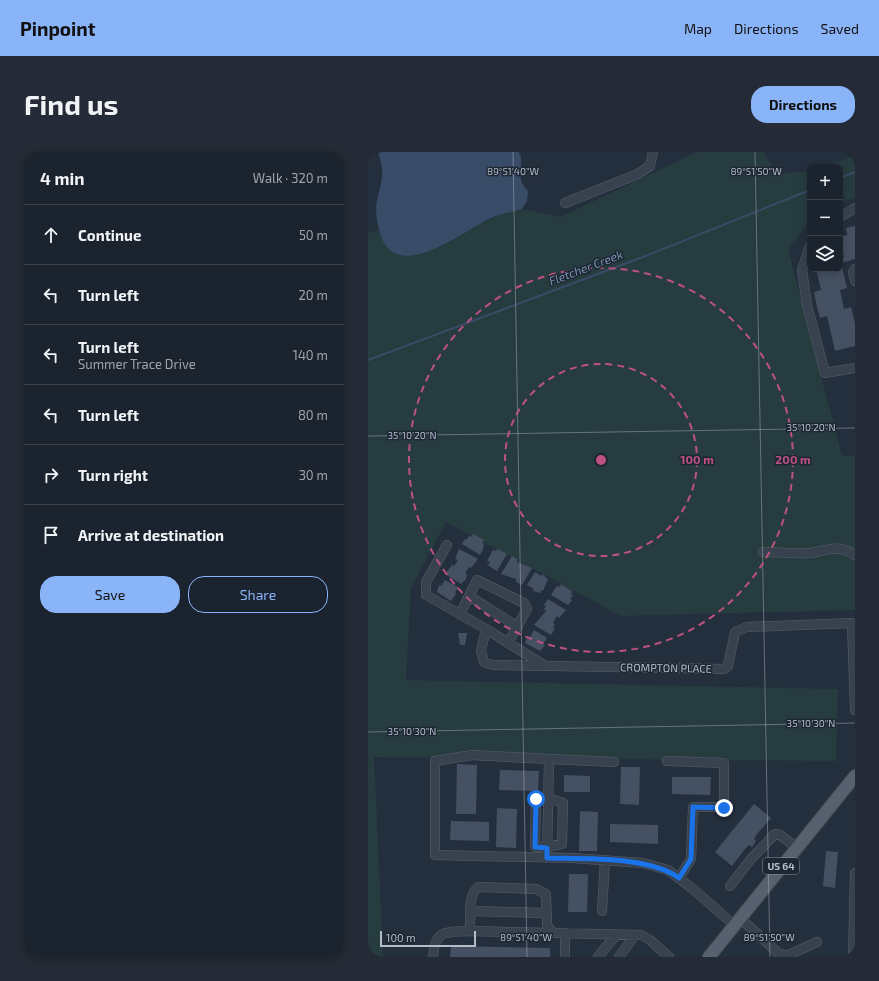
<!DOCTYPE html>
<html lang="en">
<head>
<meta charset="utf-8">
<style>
	body { margin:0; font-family:"Exo 2",sans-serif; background:#242b36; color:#f1f3f6 }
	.controls { position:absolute; right:12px; top:12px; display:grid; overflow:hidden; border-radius:8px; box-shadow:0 2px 10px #0003 }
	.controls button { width:36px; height:36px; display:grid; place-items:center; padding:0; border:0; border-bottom:1px solid #39404a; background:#1b232e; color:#f1f3f6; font:20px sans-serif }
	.scale { position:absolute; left:12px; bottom:10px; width:96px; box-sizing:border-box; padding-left:4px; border:2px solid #b4bcc9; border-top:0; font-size:11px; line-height:14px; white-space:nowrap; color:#b4bcc9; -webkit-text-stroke:3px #1d2633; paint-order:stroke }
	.stop { position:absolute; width:12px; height:12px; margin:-9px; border:3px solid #1a73e8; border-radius:50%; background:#fff }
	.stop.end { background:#1a73e8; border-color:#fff; box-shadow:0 1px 4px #0008 }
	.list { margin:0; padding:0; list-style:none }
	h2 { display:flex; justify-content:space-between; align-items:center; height:52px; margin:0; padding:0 16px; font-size:17px }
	h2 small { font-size:13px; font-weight:400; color:#a0a4aa }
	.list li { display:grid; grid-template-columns:26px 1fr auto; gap:12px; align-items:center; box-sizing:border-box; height:60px; padding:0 16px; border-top:1px solid #39404a }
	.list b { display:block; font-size:15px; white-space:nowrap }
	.list p { margin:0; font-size:13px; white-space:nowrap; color:#a0a4aa }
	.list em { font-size:13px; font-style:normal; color:#a0a4aa }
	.actions { display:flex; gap:8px; padding:12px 16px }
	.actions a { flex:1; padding:9px 0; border:1px solid #8ab4f8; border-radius:16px; text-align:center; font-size:14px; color:#8ab4f8 }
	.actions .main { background:#8ab4f8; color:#111 }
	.icon { flex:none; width:22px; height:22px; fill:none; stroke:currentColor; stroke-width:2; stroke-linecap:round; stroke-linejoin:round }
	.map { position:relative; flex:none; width:487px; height:805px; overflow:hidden; border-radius:16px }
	header { display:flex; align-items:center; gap:24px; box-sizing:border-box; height:56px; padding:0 20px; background:#8ab4f8; color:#111 }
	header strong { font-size:19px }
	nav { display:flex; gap:22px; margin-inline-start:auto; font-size:14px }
	.intro { display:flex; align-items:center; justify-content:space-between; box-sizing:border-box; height:96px; padding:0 24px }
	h1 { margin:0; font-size:28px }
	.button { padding:10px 18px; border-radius:16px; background:#8ab4f8; color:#111; font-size:14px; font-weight:700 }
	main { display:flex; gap:24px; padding:0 24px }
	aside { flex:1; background:#1b232e; border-radius:16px; box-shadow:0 2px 10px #0003 }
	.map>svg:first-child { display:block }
</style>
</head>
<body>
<header>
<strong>Pinpoint</strong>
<nav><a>Map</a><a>Directions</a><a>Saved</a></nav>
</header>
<div class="intro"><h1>Find us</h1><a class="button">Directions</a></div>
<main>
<aside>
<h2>4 min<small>Walk · 320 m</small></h2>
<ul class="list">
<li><svg class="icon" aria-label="ahead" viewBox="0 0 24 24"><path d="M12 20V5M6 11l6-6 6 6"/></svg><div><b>Continue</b></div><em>50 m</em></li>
<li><svg class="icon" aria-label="left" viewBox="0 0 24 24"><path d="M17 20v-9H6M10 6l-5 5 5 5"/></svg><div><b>Turn left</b></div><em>20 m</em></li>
<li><svg class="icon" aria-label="left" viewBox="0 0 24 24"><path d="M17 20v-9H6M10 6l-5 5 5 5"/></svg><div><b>Turn left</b><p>Summer Trace Drive</p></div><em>140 m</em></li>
<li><svg class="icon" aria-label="left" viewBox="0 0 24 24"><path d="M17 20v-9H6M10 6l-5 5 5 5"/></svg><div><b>Turn left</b></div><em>80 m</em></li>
<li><svg class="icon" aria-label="right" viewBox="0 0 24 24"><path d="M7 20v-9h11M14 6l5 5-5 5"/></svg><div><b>Turn right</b></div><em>30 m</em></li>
<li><svg class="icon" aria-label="arrive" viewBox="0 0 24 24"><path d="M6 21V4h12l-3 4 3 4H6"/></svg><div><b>Arrive at destination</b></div></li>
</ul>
<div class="actions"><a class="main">Save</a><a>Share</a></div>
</aside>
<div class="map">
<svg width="487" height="805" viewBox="0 0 487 805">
	<rect width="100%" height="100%" fill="#242f3e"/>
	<path fill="#263c3f" d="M 329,0 L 395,0 L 409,22 L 442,19 L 442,69 L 420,97 L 474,304 L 487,304 L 487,458 L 253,464 L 78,370 L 43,436 L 38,528 L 470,537 L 468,609 L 6,605 L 15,805 L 0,805 L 0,81 L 11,78 L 17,92 L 66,97 L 128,64 L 154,57 L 192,65 Z
		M 487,3 L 487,45 L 472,52 L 472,15 L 457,15 Z"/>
	<path fill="#394c67" d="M 10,0 L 151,0 C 158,16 145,23 160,39 L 159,49 L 154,57 C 145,60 136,61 128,64 C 97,76 26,138 11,78 C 9,70 7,55 9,48 C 11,38 15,28 14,18 C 14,12 12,6 10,0 Z"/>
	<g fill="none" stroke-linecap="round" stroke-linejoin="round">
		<path stroke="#394c67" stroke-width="2" d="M 472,26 L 487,20
			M 0,208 L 275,105 L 442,38"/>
	</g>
	<path fill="#455162" d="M 487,74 L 487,107 L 473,111 L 479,136 L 472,138 L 476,157 L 483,155 L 487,171 L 487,194 L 467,199 L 459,164 L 452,166 L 449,155 L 446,140 L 453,138 L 449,121 L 446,117 L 472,117 L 472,107 L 476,106 L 472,85 L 479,83 L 478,76 Z
		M 105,382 L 116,388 L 114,391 L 116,392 L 115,397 L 112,403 L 94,392 L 97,387 L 98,388 L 101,384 L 103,385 Z
		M 91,397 L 110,407 L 103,416 L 101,415 L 97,421 L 99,422 L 98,427 L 93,432 L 77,422 L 84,413 L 86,414 L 90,408 L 87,407 Z
		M 129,397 L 139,402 L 129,419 L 124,416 L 120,413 L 122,410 L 119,409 L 125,398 L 128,399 Z
		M 144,404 L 149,407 L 149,410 L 164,416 L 154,433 L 148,430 L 148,427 L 133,422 Z
		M 167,420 L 173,424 L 174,422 L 180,427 L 175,439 L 174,438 L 172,441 L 165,439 L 166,437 L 159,433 Z
		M 77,428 L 90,435 L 87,441 L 88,442 L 83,449 L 69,440 L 71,433 L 73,434 Z
		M 193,432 L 204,439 L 203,442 L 205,443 L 202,447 L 204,448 L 200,453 L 183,443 L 186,438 L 189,434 L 191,435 Z
		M 180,447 L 198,458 L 191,466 L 189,464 L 185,471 L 187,472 L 185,476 L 187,477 L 183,483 L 166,473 L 178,459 L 176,457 L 178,454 L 176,453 Z
		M 166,478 L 179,486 L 175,492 L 177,493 L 172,499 L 157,491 L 160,484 L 162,485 Z
		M 90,481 L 99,481 L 97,493 L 92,493 Z
		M 89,612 L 109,613 L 108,662 L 88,662 Z
		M 253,615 L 272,615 L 271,653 L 252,652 Z
		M 132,618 L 171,619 L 170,639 L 131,638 Z
		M 196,623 L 222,624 L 222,640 L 196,640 Z
		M 304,625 L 343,625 L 342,643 L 304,642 Z
		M 386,652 L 403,666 L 389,682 L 386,687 L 388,689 L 384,695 L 381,693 L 377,697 L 364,714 L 347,700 Z
		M 129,656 L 149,657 L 148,696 L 128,695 Z
		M 212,659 L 230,660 L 229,699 L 211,699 Z
		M 83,669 L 121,670 L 121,689 L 82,688 Z
		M 242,672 L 290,673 L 290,692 L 242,690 Z
		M 458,699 L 470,700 L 467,736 L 455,734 Z
		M 201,722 L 220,722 L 219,760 L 200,760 Z
		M 83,794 L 182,796 L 182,805 L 82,805 Z"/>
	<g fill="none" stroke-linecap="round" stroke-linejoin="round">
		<defs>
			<path id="minor" d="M 197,51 L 270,22 L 282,14 L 285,0
				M 472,65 L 487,56
				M 442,94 L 434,118 L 439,153 L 457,221 L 487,216
				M 487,117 L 485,120 L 487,129
				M 79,393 L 58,430 L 58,443 L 118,477 L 174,512
				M 395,400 C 410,400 427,402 442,401 C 461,399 468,391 487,403
				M 101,444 L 150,475
				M 92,462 L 109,428 L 156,451 L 159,457 L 140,491
				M 118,477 L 113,499 L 116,510 L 125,513 L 356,517 L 360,514 L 367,480 L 379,475 L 484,471 L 487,558
				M 181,607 L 104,603 L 67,609 L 67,703 L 205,706 L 275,711 L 300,718 L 325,737 L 366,773
				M 299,609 L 356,611 L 356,655 L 325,655 L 323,707 L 311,726
				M 180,646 L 195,651 L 194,692 L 179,695 L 167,695 L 168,647 Z
				M 179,706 L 181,607 L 246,610
				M 362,734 L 383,707 L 407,682 L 412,683 L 428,695
				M 103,759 L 179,761
				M 234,759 L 237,708
				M 372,766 L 410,801 L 418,804 L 449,790
				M 102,779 C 103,766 99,744 110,735 L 168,737 L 178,742 L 179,773 L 185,781
				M 197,781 L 197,805
				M 65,805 C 67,777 78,780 102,779 L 273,783 L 282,788 L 301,805
				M 230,805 L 248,783
				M 251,805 L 267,783
				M 485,805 L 487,721"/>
			<path id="major" d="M 341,805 L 487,624"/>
		</defs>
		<use href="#minor" stroke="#565f6c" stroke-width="10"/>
		<use href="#major" stroke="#414a57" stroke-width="14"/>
		<use href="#minor" stroke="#38414e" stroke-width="9"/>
		<use href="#major" stroke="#56606e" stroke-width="12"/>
	</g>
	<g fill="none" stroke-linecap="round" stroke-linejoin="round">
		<path stroke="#1a73e8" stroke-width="5" d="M 168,647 L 167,695 L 179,696 L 179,706 C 216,707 281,704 311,726 L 323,707 L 325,655 L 356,656"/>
	</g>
	<path fill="none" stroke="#b4bcc9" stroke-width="1" stroke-opacity="0.45" d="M 145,0 L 159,805M 387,0 L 402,805M 0,284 L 487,276M 0,580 L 487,571"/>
	<g fill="none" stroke="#bd5182" stroke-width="2" stroke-dasharray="7 5">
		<circle cx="233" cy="308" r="96"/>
		<circle cx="233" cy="308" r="192"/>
	</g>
	<g text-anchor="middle" stroke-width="3" stroke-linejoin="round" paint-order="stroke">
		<rect fill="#1d2633" stroke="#878f9c" stroke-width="1" x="395" y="706" width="36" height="16" rx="3"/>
		<g font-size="10" font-weight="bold" fill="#b4bcc9">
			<text x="413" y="718">US 64</text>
		</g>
		<g font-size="11" fill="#b4bcc9" stroke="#1d2633">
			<text transform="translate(298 516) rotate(1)" y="4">CROMPTON PLACE</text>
		</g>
		<g font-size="12" font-style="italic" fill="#7c92b1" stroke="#1d2633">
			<text transform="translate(218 116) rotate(-21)" y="4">Fletcher Creek</text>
		</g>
	</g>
	<g font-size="10" text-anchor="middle" fill="#b4bcc9" stroke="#1d2633" stroke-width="3" stroke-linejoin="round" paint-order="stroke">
		<text x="145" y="23">89°51'40"W</text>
		<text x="388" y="23">89°51'50"W</text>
		<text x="443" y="279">35°10'20"N</text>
		<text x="44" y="287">35°10'20"N</text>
		<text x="443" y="575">35°10'30"N</text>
		<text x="44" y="583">35°10'30"N</text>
		<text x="158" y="789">89°51'40"W</text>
		<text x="401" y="789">89°51'50"W</text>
	</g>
	<circle cx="233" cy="308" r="6" fill="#bd5182" stroke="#1d2633" stroke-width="2"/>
	<g font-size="12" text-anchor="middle" font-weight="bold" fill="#bd5182" stroke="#1d2633" stroke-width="3" stroke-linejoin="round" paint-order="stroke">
		<text x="329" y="312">100 m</text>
		<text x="425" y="312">200 m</text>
	</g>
</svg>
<div class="controls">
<button>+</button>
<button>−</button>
<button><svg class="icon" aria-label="layers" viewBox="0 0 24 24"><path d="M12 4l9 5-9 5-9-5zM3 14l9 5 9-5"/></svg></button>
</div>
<div class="scale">100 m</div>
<div class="stop" style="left:168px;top:647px"></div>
<div class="stop end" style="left:356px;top:656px"></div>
</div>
</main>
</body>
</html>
